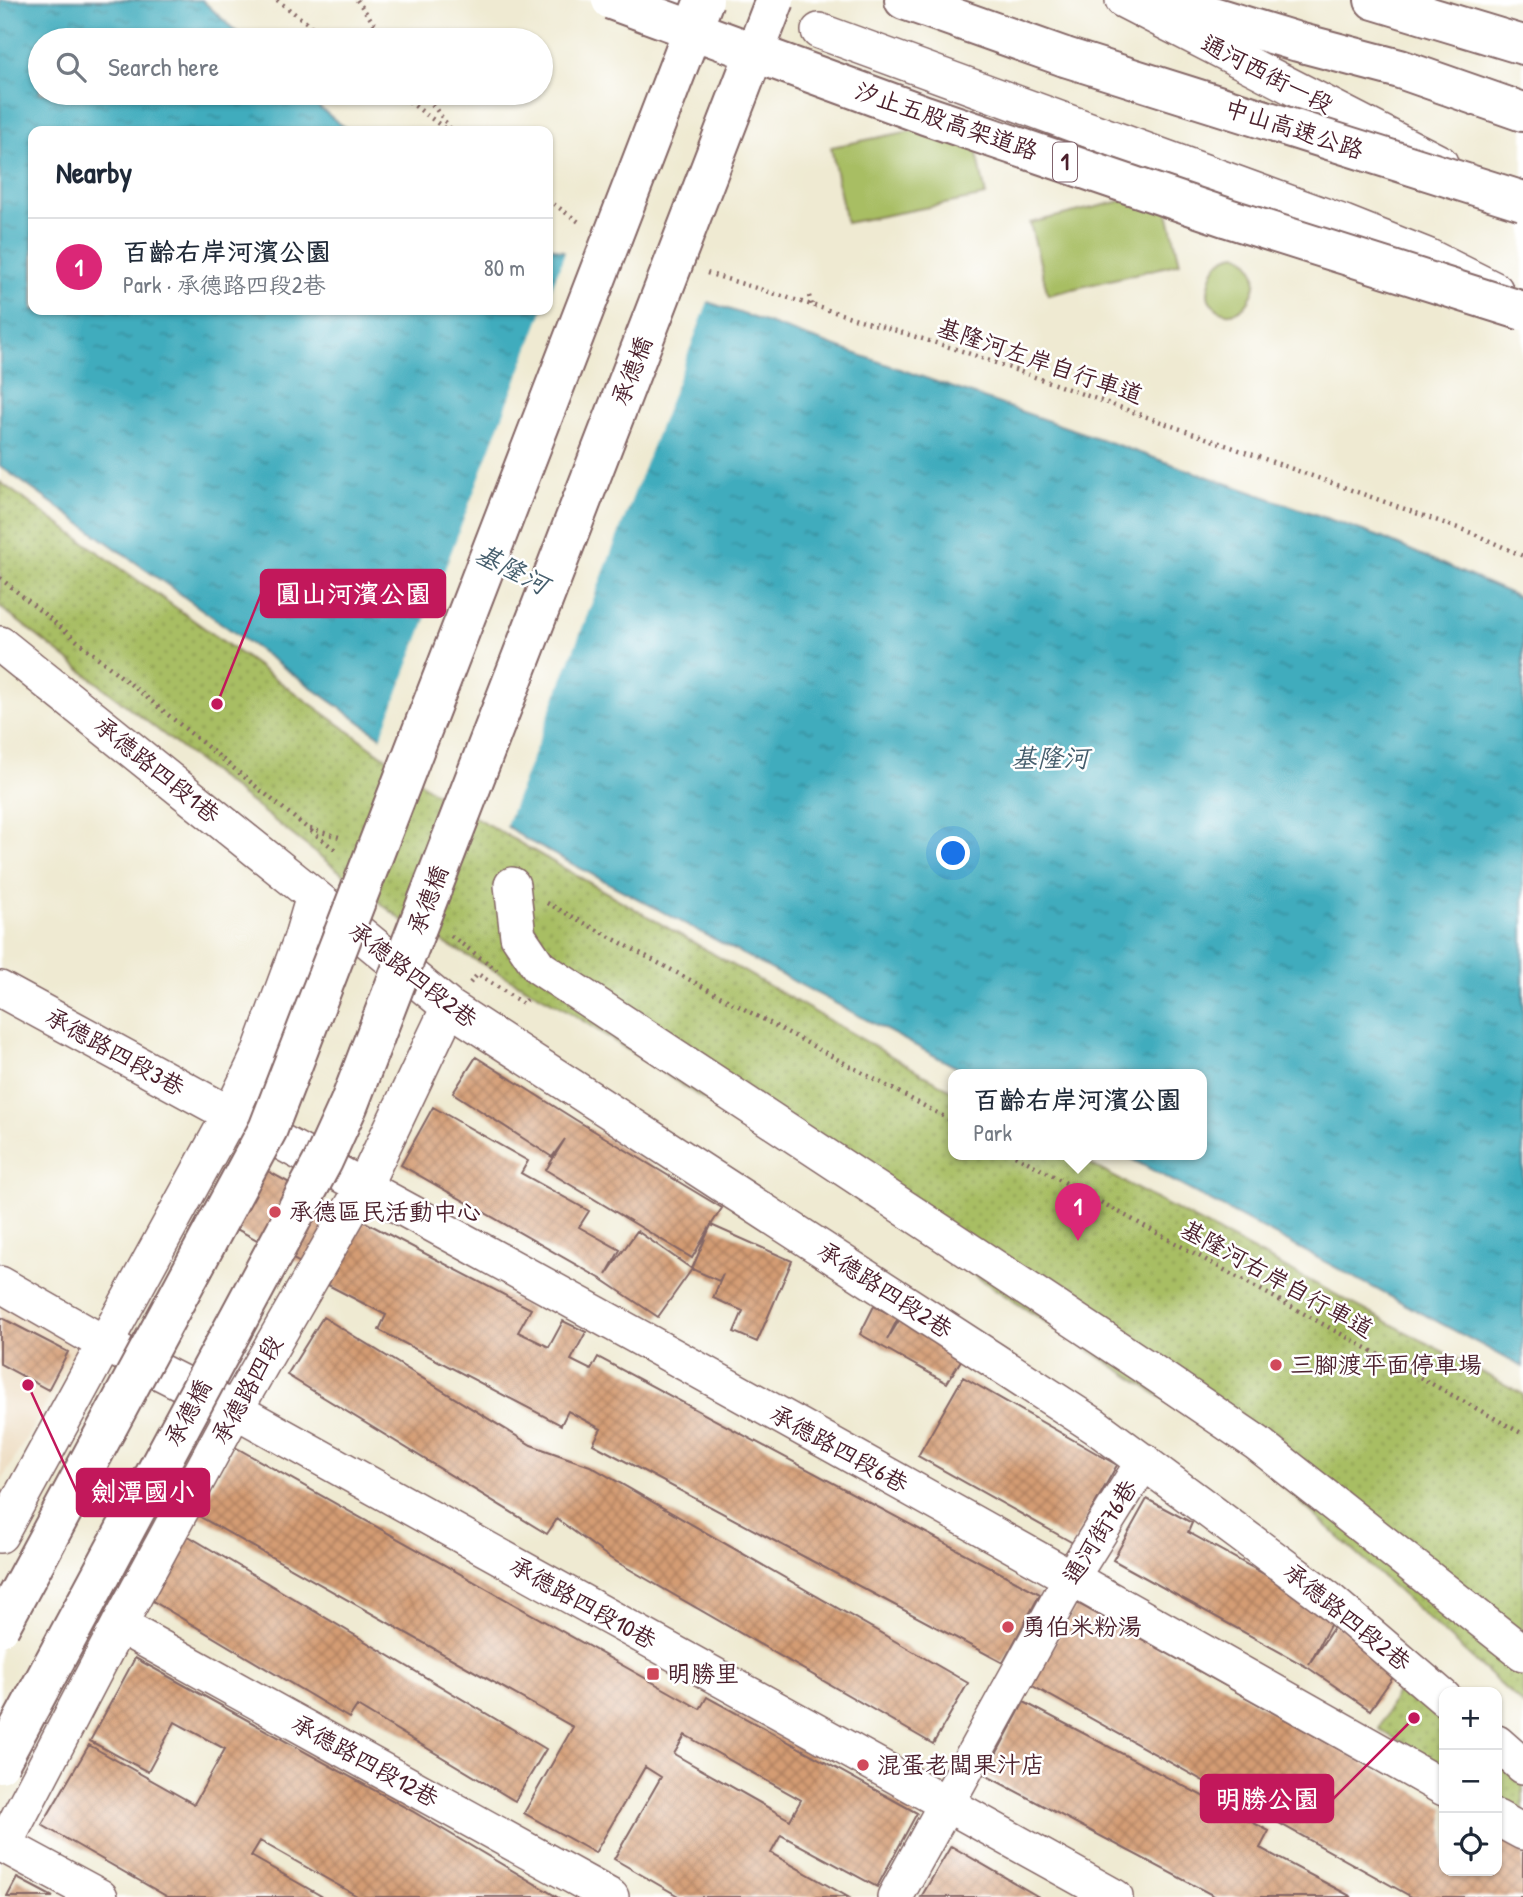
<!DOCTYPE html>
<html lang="en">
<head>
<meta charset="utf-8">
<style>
	body { margin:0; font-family:"Patrick Hand","LXGW WenKai TC",sans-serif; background:#f6f6f7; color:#1f2937 }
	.controls { position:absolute; right:21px; bottom:21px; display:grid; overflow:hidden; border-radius:14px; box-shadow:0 2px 5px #0004 }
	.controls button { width:63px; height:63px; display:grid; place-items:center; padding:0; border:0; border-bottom:2px solid #e0e1e3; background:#fff; color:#1f2937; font:35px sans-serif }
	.you { position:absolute; left:954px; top:854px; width:24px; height:24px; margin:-18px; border:5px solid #fff; border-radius:50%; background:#1a73e8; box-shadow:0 0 0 10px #1a73e833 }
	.badge { display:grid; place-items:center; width:46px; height:46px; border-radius:50%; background:#db2777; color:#fff; font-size:23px; font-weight:700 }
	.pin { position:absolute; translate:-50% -58px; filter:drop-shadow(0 2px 4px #0008) }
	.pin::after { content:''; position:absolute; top:37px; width:24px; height:21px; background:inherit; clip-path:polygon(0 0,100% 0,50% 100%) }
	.popup { position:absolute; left:948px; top:1069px; width:259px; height:91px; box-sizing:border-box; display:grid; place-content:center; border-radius:14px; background:#fff; filter:drop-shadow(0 2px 5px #0005); font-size:23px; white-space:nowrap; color:#747a83 }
	.popup b { font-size:26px; color:#1f2937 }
	.popup::after { content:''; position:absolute; left:50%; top:100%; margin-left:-14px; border:14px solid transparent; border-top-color:#fff }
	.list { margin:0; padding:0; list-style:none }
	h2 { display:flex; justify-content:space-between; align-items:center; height:91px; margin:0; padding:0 28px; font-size:30px }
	h2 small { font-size:23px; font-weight:400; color:#747a83 }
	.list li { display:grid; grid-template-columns:46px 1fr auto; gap:21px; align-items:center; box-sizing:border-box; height:98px; padding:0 28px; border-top:2px solid #e0e1e3 }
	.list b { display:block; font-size:26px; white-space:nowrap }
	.list p { margin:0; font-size:23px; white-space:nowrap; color:#747a83 }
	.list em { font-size:23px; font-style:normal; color:#747a83 }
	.icon { flex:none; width:38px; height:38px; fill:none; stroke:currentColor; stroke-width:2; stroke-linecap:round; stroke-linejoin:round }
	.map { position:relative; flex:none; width:1523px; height:1897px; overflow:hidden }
	.search { position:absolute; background:#fff; box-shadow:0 2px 5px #0004; left:28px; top:28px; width:525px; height:77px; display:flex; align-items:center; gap:18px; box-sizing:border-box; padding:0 24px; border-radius:38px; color:#747a83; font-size:26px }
	.panel { position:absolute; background:#fff; box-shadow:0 2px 5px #0004; left:28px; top:126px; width:525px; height:189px; border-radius:14px }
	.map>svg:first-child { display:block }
</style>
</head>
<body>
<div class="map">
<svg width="1523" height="1897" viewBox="0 0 1523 1897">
	<defs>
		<pattern id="park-dots" width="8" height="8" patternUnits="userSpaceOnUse" patternTransform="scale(1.75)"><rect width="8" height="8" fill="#a8be63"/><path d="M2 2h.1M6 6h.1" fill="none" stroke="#8b9a52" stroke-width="1.8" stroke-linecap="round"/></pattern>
		<pattern id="water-ripples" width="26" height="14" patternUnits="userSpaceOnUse" patternTransform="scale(1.75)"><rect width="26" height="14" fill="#3facbd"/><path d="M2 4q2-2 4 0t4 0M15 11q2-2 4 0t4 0" fill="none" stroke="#378b9a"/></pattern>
		<pattern id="building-cross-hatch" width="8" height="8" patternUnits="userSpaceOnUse" patternTransform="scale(1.75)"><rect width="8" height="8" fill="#d49c73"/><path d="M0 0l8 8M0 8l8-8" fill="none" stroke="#ae7f5f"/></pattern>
	</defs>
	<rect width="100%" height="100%" fill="#fff"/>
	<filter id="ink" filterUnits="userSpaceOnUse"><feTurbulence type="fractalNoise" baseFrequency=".0143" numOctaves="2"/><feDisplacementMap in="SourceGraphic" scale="14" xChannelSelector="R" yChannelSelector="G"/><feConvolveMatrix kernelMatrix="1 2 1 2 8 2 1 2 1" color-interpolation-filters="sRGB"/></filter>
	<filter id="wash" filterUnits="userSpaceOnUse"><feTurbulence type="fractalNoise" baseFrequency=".00686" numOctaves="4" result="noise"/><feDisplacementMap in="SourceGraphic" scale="28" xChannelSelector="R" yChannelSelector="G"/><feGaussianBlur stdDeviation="1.57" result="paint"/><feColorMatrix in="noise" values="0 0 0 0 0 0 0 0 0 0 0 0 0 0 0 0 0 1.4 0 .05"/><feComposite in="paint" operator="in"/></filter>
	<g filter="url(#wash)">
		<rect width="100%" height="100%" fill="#efead2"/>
		<path fill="#ebd8ba" d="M 0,1305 L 78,1348 L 0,1484 Z"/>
		<path fill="#a8be63" stroke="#796e47" stroke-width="2" d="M 970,119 L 986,196 L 846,223 L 831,147 Z
			M 1163,191 L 1180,263 L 1048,295 L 1030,223 Z
			M 1237,254 C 1277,269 1243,333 1215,307 C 1211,304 1208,299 1208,293 C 1208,288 1210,282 1211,277 C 1216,263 1222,256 1237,254 Z"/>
		<path fill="url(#park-dots)" stroke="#796e47" stroke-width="2" d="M 0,482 L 445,800 L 954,1092 L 954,1155 L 1073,1155 L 1523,1394 L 1523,1705 L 1244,1451 L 565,1009 L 402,920 L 0,607 Z
			M 1405,1674 L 1444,1707 L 1444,1768 L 1379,1729 Z
			M 1497,1753 L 1523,1776 L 1523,1815 L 1497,1799 Z"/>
		<path fill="url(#water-ripples)" stroke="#446674" stroke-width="2" d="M 0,0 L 202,0 L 245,40 L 40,40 L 40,93 L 301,93 L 349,131 L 33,131 L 33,310 L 548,310 L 548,246 L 1380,537 L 1523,599 L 1523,1367 L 1124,1155 L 1202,1155 L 1202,1075 L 971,1075 L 525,839 L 0,466 Z"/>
		<path fill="#efead2" d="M 566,249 L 709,299 L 505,828 L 380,740 L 543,310 L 548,310 L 548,298 Z"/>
		<g id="blocks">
			<path fill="url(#building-cross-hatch)" fill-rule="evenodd" d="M 476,1057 L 576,1120 L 722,1208 L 711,1225 L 792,1261 L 757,1342 L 734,1332 L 743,1311 L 713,1298 L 723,1274 L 719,1281 L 692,1269 L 711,1225 L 692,1258 L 546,1170 L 565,1139 L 552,1157 L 453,1093 Z
				M 433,1107 L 528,1161 L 521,1173 L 589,1211 L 579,1227 L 620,1250 L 606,1275 L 637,1231 L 692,1269 L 658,1317 L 603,1280 L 401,1165 Z
				M 244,1158 L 337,1209 L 306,1266 L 212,1216 Z
				M 363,1221 L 531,1309 L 518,1332 L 549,1347 L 563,1321 L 586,1332 L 571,1360 L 591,1370 L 598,1357 L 1040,1594 L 1003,1663 L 593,1444 L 601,1429 L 568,1411 L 561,1425 L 379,1330 L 386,1315 L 328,1285 Z
				M 874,1306 L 898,1318 L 887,1340 L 900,1319 L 963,1357 L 947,1383 L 860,1334 Z
				M 0,1317 L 68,1352 L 48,1390 L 0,1364 Z
				M 323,1317 L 531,1445 L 590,1466 L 968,1683 L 933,1744 L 610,1558 L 557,1519 L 547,1534 L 287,1375 Z
				M 963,1377 L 1117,1465 L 1073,1543 L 918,1456 Z
				M 235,1447 L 700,1709 L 707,1697 L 917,1813 L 877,1887 L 781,1835 L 771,1853 L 848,1897 L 680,1897 L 614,1859 L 661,1777 L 645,1767 L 595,1853 L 524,1813 L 573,1727 L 197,1515 ZM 685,1735 L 801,1800 L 790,1820 L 674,1754 Z
				M 1147,1499 L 1192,1523 L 1188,1532 L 1336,1614 L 1309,1664 L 1336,1624 L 1400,1667 L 1370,1710 L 1307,1667 L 1113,1560 Z
				M 185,1534 L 546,1749 L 515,1801 L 357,1706 L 349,1718 L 146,1597 Z
				M 1077,1603 L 1444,1808 L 1444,1871 L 1497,1871 L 1497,1837 L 1523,1851 L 1523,1897 L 1412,1897 L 1031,1685 Z
				M 135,1658 L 412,1811 L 557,1897 L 359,1897 L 260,1841 L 251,1856 L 323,1897 L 168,1897 L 42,1825 L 89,1745 L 194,1804 L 225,1749 L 175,1722 L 148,1772 L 90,1741 Z
				M 1024,1702 L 1269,1831 L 1260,1848 L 1352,1897 L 1216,1897 L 985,1775 Z
				M 951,1846 L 1032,1893 L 1039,1897 L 921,1897 Z
				M 17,1878 L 53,1897 L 7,1897 Z"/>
		</g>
	</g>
	<g filter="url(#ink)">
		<use href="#blocks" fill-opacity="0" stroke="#846665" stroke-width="2"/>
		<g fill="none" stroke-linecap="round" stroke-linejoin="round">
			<defs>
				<path id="minor" d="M 1123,0 L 1440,163
					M 819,31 L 1344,223 L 1427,256 L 1495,290
					M 0,644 L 314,896 L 449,1007 L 1095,1426 L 1327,1598 L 1444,1698
					M 512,885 L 518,936 L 539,967 L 1150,1370 L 1257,1443 L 1523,1653
					M 0,989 C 121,1056 243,1121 364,1187 C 726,1383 1086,1586 1444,1788
					M 0,1284 L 105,1344 L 235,1410 L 1115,1897
					M 0,1535 L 230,1115 L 258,1057 L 301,940 L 314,896
					M 119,1625 L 611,1897
					M 1497,1743 L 1523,1766
					M 1497,1818 L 1523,1832
					M 0,1843 L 100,1897
					M 4,1845 L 119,1625 L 235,1410 L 364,1186 L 449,1007
					M 895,1897 L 1071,1578 L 1144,1461"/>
				<path id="highway" d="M 904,0 L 1065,57
					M 1160,0 L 1298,42 L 1400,69 L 1523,112
					M 1374,0 L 1523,45"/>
			</defs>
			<use href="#minor" stroke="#846665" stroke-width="38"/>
			<use href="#highway" stroke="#846665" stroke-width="42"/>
			<path stroke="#846665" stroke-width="4.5" stroke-dasharray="2 5" stroke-linecap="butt" d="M 277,0 L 329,40
				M 357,0 L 386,40
				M 398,93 L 448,131
				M 424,93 L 452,131
				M 548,200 L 579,222
				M 707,273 L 962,351 L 1472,533 L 1523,556
				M 809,296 L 812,305
				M 0,578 L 307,828 L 343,838
				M 311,831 L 337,851
				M 547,903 L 954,1122
				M 451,936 L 497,970
				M 470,983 L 478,974 L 523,1004 L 528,998
				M 1015,1155 L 1523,1434"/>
			<use href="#minor" stroke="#fff" stroke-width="35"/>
			<use href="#highway" stroke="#fff" stroke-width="38"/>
			<defs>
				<path id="major-bridge" d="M 0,1627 L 268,1129 L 704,0
					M 0,1763 L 323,1161 L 349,1104 L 775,0"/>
				<path id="highway-bridge" d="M 611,0 L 925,115 L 1228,218 L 1523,311
					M 1065,57 L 1523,201"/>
			</defs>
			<use href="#major-bridge" stroke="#846665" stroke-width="42" stroke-linecap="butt"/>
			<use href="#highway-bridge" stroke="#846665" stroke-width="42" stroke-linecap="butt"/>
			<use href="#major-bridge" stroke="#fff" stroke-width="38"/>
			<use href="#highway-bridge" stroke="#fff" stroke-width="38"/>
		</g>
	</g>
	<g fill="#d1495b" stroke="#fff" stroke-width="2.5">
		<circle cx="275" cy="1212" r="7"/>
		<circle cx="1276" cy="1365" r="7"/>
		<circle cx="1008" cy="1627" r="7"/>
		<rect x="646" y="1667" width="14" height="14" rx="3.5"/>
		<circle cx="863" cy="1765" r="7"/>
	</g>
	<g text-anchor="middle" stroke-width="5" stroke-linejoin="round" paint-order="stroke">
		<rect fill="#fff" stroke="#80626b" stroke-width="2" x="1053" y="142.5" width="24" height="39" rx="5"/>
		<g font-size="23" font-weight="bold" fill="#4a1f2b">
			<text x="1065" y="170">1</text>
		</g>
		<g font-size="24" fill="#4a1f2b" stroke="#fff">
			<text transform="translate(1267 74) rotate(27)" y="8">通河西街一段</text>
			<text transform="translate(946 121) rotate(19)" y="8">汐止五股高架道路</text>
			<text transform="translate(1294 129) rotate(18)" y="8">中山高速公路</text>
			<text transform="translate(1040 361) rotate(19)" y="8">基隆河左岸自行車道</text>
			<text transform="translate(632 371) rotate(-69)" y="8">承德橋</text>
			<text transform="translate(157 770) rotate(39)" y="8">承德路四段1巷</text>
			<text transform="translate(428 900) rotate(-69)" y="8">承德橋</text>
			<text transform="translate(413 975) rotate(38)" y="8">承德路四段2巷</text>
			<text transform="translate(115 1052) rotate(29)" y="8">承德路四段3巷</text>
			<text transform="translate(1277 1279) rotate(29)" y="8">基隆河右岸自行車道</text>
			<text transform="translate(885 1290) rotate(33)" y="8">承德路四段2巷</text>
			<text transform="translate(247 1390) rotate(-61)" y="8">承德路四段</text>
			<text transform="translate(188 1413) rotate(-62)" y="8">承德橋</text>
			<text transform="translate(839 1449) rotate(29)" y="8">承德路四段6巷</text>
			<text transform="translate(1100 1532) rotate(-58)" y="8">通河街76巷</text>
			<text transform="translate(583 1603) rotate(29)" y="8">承德路四段10巷</text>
			<text transform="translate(1347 1617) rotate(39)" y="8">承德路四段2巷</text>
			<text transform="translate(365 1761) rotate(29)" y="8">承德路四段12巷</text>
		</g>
		<g font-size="24" fill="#4a1f2b" stroke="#fff" text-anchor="start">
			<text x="289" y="1220">承德區民活動中心</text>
			<text x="1290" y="1373">三腳渡平面停車場</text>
			<text x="1022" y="1635">勇伯米粉湯</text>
			<text x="667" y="1682">明勝里</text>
			<text x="877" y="1773">混蛋老闆果汁店</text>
		</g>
		<g font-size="26" font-style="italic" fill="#455e6d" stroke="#fff">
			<text transform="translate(512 569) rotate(27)" y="9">基隆河</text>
			<text x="1050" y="767">基隆河</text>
		</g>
	</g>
	<path fill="none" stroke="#c2185b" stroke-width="2.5" d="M217 704L261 594M28 1385L77 1492M1414 1718L1333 1799"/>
	<g fill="#c2185b" stroke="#fff" stroke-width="2.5">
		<circle cx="217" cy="704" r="7"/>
		<circle cx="28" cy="1385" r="7"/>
		<circle cx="1414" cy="1718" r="7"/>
	</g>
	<g fill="#c2185b" stroke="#c2185b" stroke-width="2.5">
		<rect x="261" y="570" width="184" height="47" rx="7"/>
		<rect x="77" y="1469" width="132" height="47" rx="7"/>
		<rect x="1201" y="1775" width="132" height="47" rx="7"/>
	</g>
	<g font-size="26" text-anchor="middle" font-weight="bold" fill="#fff">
		<text x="353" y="603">圓山河濱公園</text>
		<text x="143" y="1501">劍潭國小</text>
		<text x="1267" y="1808">明勝公園</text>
	</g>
</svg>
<div class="controls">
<button>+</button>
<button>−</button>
<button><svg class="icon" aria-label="locate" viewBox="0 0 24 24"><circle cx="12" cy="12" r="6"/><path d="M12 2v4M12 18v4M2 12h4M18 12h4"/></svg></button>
</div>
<div class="you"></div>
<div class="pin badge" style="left:1078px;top:1241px">1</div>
<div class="popup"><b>百齡右岸河濱公園</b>Park</div>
<div class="search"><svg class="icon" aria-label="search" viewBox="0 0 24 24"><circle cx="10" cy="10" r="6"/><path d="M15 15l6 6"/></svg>Search here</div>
<section class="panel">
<h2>Nearby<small></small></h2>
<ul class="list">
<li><span class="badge">1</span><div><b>百齡右岸河濱公園</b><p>Park · 承德路四段2巷</p></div><em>80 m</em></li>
</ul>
</section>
</div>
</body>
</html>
